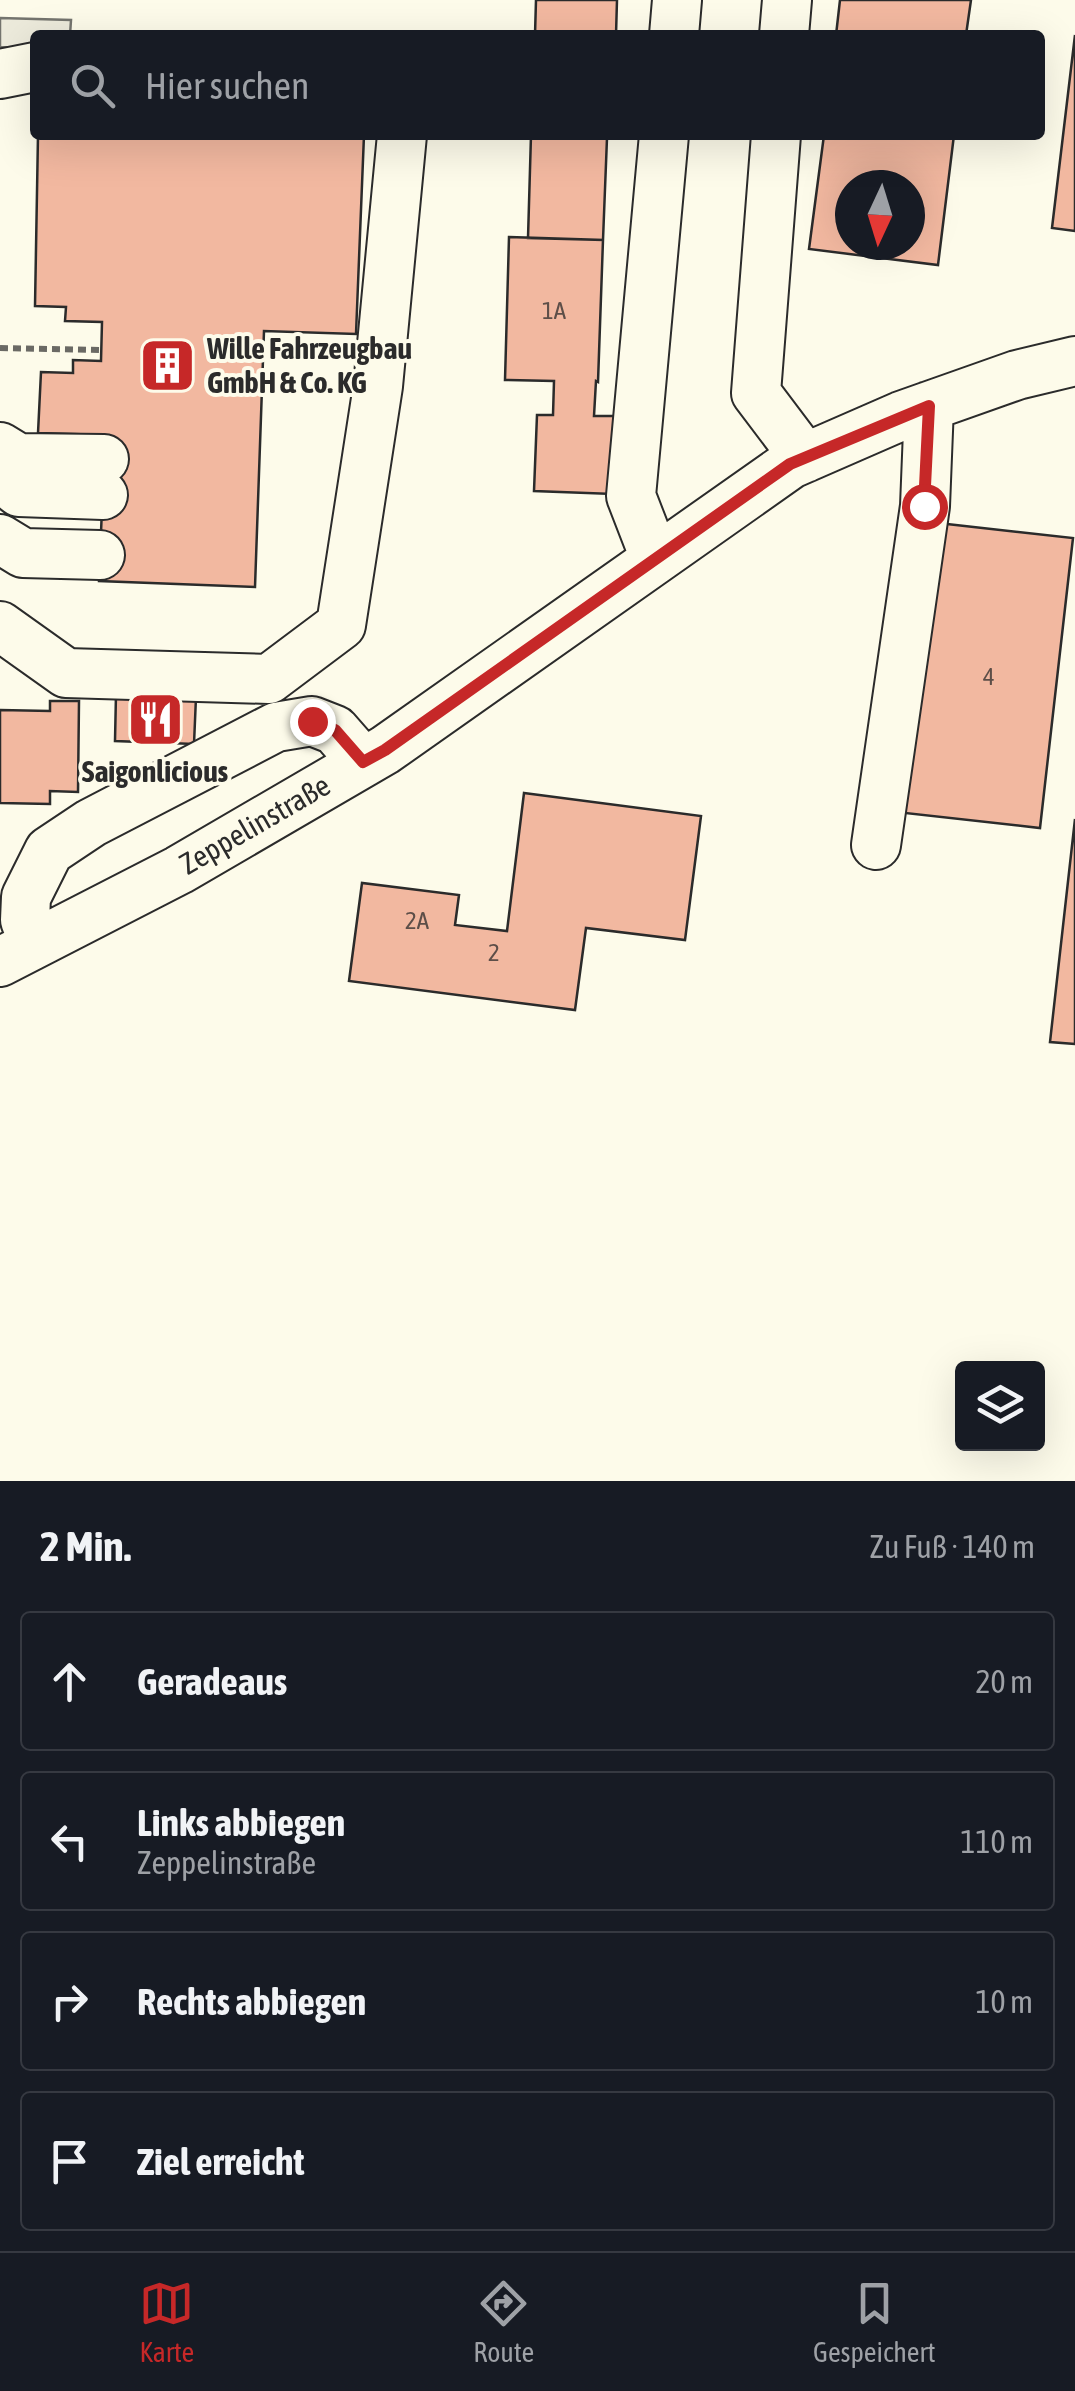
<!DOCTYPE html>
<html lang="de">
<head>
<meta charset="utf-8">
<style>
	body { margin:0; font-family:"Asap Condensed",sans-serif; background:#20242c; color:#f1f3f6 }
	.controls { position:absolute; right:30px; bottom:30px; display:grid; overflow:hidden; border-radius:10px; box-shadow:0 10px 40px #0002 }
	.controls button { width:90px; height:90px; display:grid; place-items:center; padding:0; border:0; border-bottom:2px solid #363941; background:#171b24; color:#f1f3f6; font:50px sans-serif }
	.compass { position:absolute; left:835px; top:170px; width:90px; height:90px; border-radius:50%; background:#171b24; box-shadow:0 10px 40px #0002; rotate:184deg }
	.stop { position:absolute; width:30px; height:30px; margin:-22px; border:8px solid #c62828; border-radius:50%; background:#fff }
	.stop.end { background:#c62828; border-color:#fff; box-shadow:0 2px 10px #0008 }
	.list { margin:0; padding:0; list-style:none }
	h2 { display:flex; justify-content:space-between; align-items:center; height:130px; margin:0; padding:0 40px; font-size:42px }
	h2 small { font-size:32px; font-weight:400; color:#9ea1a6 }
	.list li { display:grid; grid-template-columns:65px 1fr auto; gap:30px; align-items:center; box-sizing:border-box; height:140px; margin:0 20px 20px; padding:0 20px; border:2px solid #363941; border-radius:10px }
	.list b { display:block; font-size:38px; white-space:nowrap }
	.list p { margin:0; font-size:32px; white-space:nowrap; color:#9ea1a6 }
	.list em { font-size:32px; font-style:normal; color:#9ea1a6 }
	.icon { flex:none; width:55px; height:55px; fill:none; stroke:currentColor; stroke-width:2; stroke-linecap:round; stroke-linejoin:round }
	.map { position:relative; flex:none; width:1075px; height:1481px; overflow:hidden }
	.search { position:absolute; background:#171b24; box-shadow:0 10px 40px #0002; left:30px; right:30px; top:30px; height:110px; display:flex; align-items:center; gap:25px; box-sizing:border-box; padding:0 35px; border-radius:10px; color:#9ea1a6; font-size:38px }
	.sheet { height:770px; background:#171b24 }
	nav { display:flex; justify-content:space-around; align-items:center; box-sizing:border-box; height:140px; border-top:2px solid #363941; background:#171b24; font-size:28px; color:#9ea1a6 }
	nav a { display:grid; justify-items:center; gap:5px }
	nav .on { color:#c62828 }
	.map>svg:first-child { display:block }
</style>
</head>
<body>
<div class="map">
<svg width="1075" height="1481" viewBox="0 0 1075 1481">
	<rect width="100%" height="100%" fill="#fdfbea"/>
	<path fill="#eceadb" stroke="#74746e" stroke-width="2.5" d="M 0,18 L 71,20 L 70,35 L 35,35 L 35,48 L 0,47 Z"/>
	<path fill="#f2b8a0" stroke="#2b2b2b" stroke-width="2.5" fill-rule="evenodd" d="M 536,0 L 617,0 L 616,35 L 535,35 Z
		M 840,0 L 971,0 L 966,35 L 836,35 Z
		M 1075,35 L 1075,231 L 1052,228 Z
		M 38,135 L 364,135 L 356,334 L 264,331 L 255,587 L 99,581 L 105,435 L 38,433 L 41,372 L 73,373 L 73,360 L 101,361 L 102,322 L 65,321 L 66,307 L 35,306 Z
		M 531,135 L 607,138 L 603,240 L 528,238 Z
		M 824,135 L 954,135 L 938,265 L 809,249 ZM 850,185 L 910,185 L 910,245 L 850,245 Z
		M 509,237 L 603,240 L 598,382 L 596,381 L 594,416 L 616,416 L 613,494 L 534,491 L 537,415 L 553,415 L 554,381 L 505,380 Z
		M 938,523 L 1073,538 L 1040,828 L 905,813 Z
		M 116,694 L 196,697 L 194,744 L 115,741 Z
		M 50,701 L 79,701 L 78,792 L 50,791 L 50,804 L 0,803 L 0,710 L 50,711 Z
		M 524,793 L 701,816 L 685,940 L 586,928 L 575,1010 L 349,981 L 362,883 L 459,895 L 455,925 L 507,931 Z
		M 1075,819 L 1075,1044 L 1050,1042 Z"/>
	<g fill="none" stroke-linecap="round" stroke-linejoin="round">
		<defs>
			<path id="minor" d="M 674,35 L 677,0
				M 784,35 L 787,0
				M 0,74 L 35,67
				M 776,135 L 756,393 L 805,458
				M 0,447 L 18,458 L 104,459
				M 0,477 L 19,492 L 103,495
				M 0,539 L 23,553 L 100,555
				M 655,558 L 631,496 L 664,135
				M 0,626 L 66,673 L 269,679 L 341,625 L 378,386 L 402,135
				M 876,845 L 925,506 L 929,406
				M 34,944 L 25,920 L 26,897 L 49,851 L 91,823 L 276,727 L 312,721 L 335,730 L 363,762
				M 0,962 L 179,870 L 385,750 L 791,464 L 901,416 L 1017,375 L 1075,361"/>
		</defs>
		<use href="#minor" stroke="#2b2b2b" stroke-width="52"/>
		<path stroke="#6a6964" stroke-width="6" stroke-dasharray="8 5" stroke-linecap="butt" d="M 0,348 L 101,350"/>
		<use href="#minor" stroke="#fdfbea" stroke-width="48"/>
	</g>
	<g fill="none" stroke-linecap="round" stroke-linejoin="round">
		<path stroke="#c62828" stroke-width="12" d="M 312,721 L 335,730 L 363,762 L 385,750 L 790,464 L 929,406 L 924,506"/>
	</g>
	<defs>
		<symbol id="building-square" viewBox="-11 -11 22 22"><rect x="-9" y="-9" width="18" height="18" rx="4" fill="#c62828" stroke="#fdfbea"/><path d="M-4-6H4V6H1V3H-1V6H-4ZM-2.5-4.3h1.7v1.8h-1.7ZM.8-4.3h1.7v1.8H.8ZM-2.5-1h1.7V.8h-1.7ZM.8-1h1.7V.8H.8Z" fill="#fff"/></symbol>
		<symbol id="restaurant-square" viewBox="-11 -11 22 22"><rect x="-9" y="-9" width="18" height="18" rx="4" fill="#c62828" stroke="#fdfbea"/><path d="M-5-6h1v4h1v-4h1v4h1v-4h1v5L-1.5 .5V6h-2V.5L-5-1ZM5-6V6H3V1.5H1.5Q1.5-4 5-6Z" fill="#fff"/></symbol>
	</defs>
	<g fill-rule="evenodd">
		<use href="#building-square" x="136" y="334" width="63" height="63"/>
		<use href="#restaurant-square" x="124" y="688" width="63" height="63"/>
	</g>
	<g text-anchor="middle" stroke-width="8" stroke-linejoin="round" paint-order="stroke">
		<g font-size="25" fill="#5d4e48">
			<text x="554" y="319">1A</text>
			<text x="989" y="685">4</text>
			<text x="417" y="929">2A</text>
			<text x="494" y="961">2</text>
		</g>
		<g font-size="30" font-weight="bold" fill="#2b2b2b" stroke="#fdfbea" text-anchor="start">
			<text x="207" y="359">Wille Fahrzeugbau<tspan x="207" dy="34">GmbH &amp; Co. KG</tspan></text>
			<text x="155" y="782" text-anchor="middle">Saigonlicious</text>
		</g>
		<g font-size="30" fill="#2b2b2b" stroke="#fdfbea">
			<text transform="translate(255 825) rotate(-30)" y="10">Zeppelinstraße</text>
		</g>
	</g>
</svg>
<div class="controls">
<button><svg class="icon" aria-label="layers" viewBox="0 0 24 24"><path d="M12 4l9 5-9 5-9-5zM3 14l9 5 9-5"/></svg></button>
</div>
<svg class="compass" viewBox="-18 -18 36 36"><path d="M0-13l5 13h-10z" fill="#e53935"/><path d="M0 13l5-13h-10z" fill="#9ea1a6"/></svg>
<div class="stop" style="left:924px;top:506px"></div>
<div class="stop end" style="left:312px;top:721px"></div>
<div class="search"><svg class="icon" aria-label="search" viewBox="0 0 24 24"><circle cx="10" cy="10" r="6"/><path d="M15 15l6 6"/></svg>Hier suchen</div>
</div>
<section class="sheet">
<h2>2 Min.<small>Zu Fuß · 140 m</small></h2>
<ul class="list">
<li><svg class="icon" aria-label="ahead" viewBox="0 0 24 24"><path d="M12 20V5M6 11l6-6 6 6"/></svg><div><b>Geradeaus</b></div><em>20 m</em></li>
<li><svg class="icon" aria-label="left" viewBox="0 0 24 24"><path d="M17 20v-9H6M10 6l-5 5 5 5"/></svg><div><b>Links abbiegen</b><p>Zeppelinstraße</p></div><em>110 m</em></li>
<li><svg class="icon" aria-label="right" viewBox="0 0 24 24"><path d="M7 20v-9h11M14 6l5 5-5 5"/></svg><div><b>Rechts abbiegen</b></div><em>10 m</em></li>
<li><svg class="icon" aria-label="arrive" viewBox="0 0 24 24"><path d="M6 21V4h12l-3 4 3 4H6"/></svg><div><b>Ziel erreicht</b></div></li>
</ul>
</section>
<nav>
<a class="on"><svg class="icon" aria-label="map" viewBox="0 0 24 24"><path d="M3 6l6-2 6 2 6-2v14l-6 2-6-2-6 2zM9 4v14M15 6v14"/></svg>Karte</a>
<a><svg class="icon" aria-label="directions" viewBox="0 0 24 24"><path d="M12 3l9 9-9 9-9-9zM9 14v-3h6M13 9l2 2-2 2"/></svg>Route</a>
<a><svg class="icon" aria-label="saved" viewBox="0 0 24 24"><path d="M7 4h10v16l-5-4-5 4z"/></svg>Gespeichert</a>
</nav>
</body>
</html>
